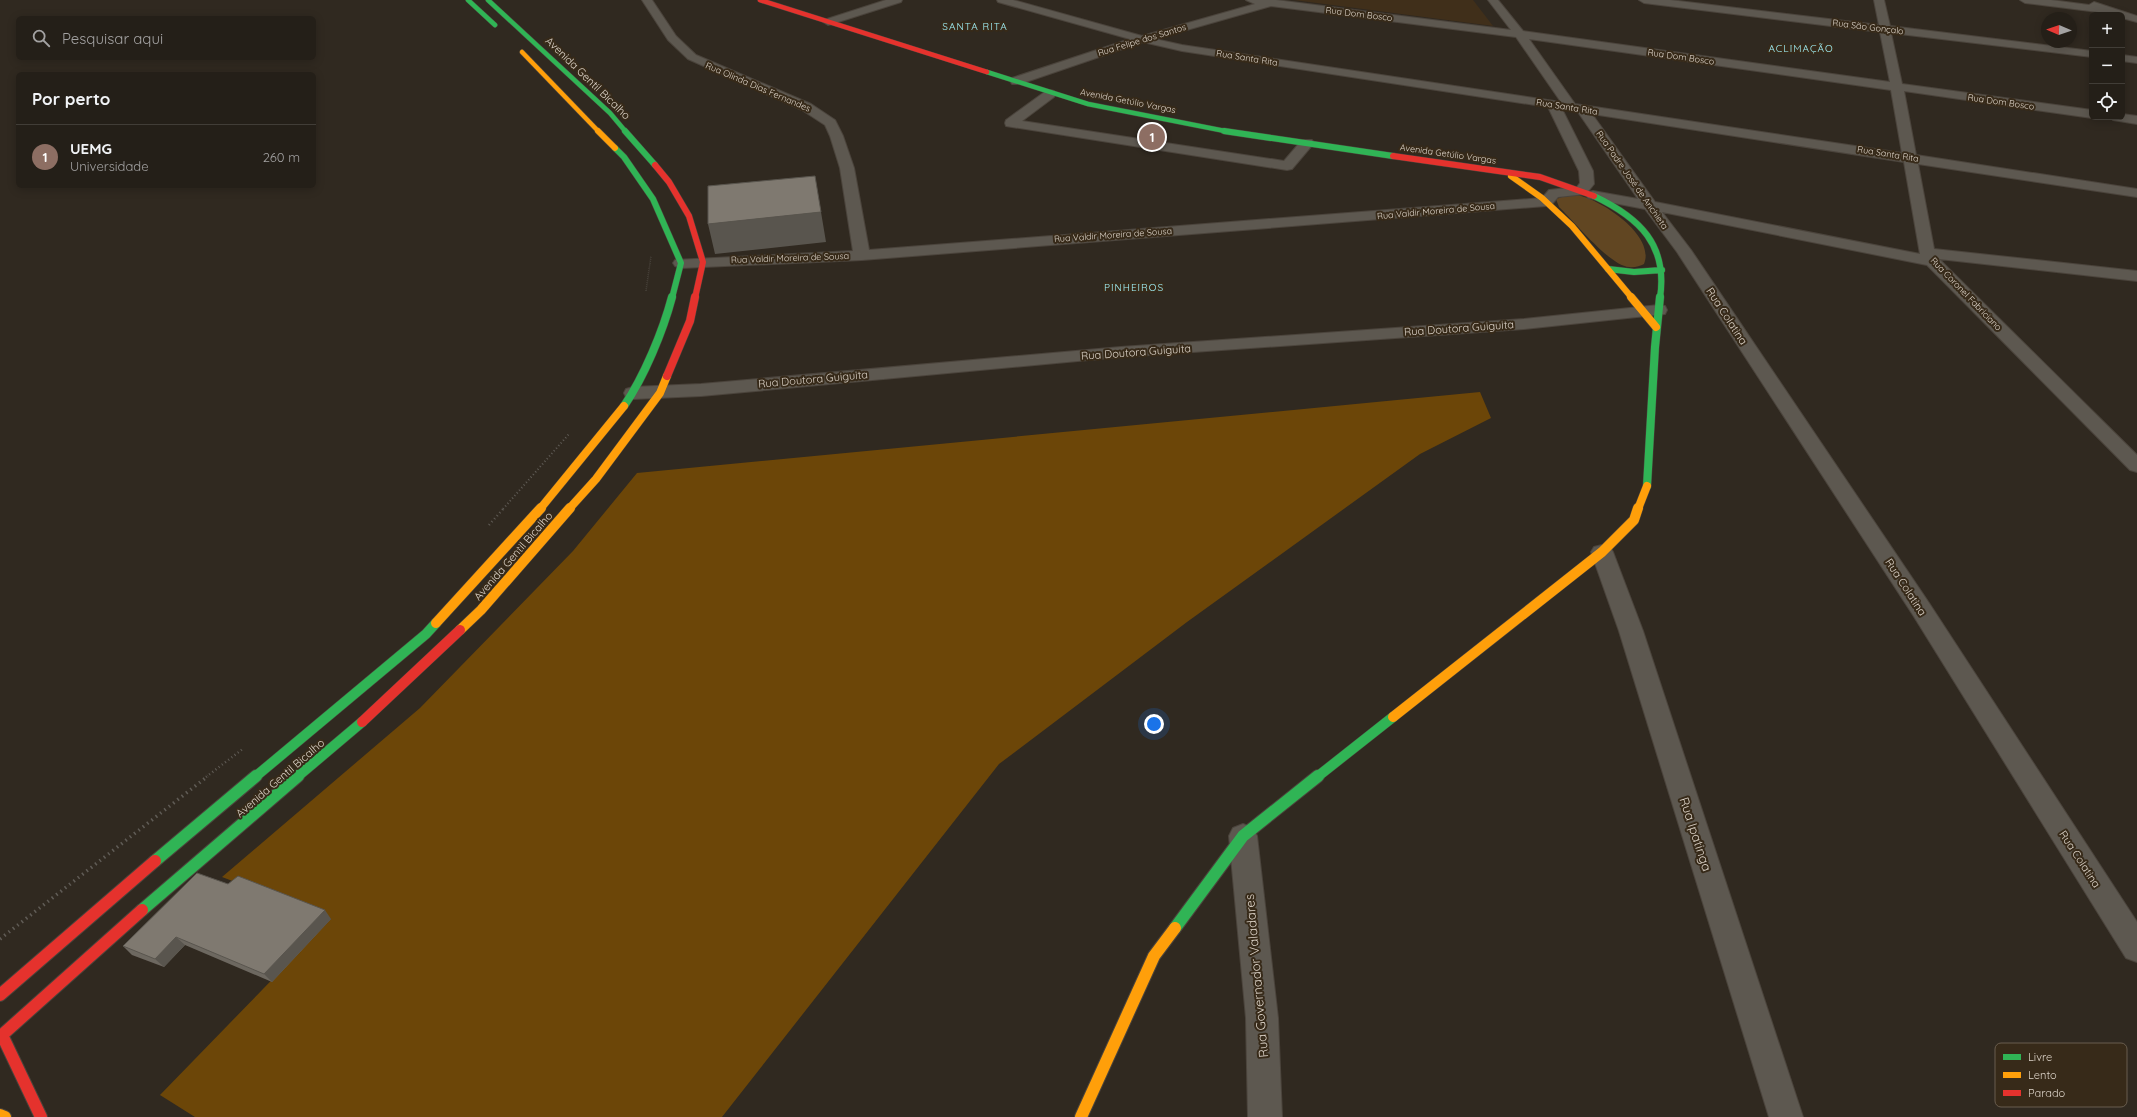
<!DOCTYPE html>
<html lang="pt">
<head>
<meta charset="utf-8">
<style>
	body { margin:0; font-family:Quicksand,sans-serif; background:#2c2721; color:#f1f3f6 }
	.controls { position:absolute; right:12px; top:12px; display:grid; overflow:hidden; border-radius:6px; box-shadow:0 2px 10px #0003 }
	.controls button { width:36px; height:36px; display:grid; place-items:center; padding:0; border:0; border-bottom:1px solid #413d37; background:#241f18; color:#f1f3f6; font:20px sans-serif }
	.compass { position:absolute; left:2041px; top:12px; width:36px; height:36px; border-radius:50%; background:#241f18; box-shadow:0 2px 10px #0003; rotate:272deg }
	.you { position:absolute; left:1154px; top:724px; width:14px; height:14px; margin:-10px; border:3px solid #fff; border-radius:50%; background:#1a73e8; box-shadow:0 0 0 6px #1a73e833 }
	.badge { display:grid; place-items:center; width:26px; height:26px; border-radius:50%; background:#a0988d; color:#fff; font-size:13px; font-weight:700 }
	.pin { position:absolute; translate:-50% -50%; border:2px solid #fff; box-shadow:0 1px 4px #0006 }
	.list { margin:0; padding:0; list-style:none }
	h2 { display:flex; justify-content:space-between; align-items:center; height:52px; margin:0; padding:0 16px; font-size:17px }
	h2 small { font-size:13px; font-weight:400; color:#a3a2a2 }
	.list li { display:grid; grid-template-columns:26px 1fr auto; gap:12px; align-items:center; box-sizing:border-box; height:64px; padding:0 16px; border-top:1px solid #413d37 }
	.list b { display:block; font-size:15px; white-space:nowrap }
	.list p { margin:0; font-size:13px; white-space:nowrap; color:#a3a2a2 }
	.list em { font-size:13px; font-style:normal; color:#a3a2a2 }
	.icon { flex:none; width:22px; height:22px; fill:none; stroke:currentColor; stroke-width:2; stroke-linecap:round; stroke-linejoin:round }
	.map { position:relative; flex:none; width:2137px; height:1117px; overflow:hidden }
	.search { position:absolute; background:#241f18; box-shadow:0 2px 10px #0003; left:16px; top:16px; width:300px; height:44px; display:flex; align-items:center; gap:10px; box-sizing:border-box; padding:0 14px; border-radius:6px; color:#a3a2a2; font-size:15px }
	.panel { position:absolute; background:#241f18; box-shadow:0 2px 10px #0003; left:16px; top:72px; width:300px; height:116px; border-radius:6px }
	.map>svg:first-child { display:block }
</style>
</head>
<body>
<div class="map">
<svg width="2137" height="1117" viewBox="0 0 2137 1117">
	<rect width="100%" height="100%" fill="#302920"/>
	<path fill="#402f1a" d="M 1294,0 L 1473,0 L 1493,26 Z"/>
	<path fill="#614622" d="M 1577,195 C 1600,199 1656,235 1644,264 C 1640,266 1634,268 1629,267 C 1610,266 1574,221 1559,207 L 1556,199 L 1565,196 Z"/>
	<path fill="#6c4608" d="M 1480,392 L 1491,418 L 1420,454 L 1187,622 L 999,764 L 722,1117 L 195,1117 L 160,1095 L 331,919 L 222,877 L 420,708 L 573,551 L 637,473 Z"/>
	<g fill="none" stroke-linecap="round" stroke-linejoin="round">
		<defs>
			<path id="street" d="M 642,0 L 652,0 L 676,36 L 696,55 L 811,104 L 835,120 L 843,136 L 854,168 L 869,250 L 1542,198 L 1549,190 L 1577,187 L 1580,183 L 1579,171 L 1548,107 L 1182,51 L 1143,42 L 1020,84 L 1012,84 L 1010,81 L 1012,78 L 1130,39 L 998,2 L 997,0 L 1013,0 L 1142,36 L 1255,4 L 1246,0 L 1276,0 L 1511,30 L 1488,0 L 1498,0 L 1523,31 L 1890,82 L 1880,32 L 1644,3 L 1639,0 L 1670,0 L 1879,25 L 1874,0 L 1884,0 L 1890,26 L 2092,51 L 2092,57 L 1891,33 L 1902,84 L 2092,110 L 2092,117 L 2095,117 L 2092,118 L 1904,91 L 1916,155 L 2137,189 L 2137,197 L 1918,164 L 1934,249 L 2137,271 L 2137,281 L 1939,259 L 2137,455 L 2137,472 L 2130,470 L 1927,265 L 1662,212 L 1691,250 L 1929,603 L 2137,922 L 2137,962 L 2126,958 L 1913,615 L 1677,252 L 1645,209 L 1593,199 L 1588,198 L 1586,195 L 1588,192 L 1593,191 L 1638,199 L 1578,112 L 1562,109 L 1593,171 L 1594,184 L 1586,194 L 1558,197 L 1551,205 L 1546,206 L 862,260 L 681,268 L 675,266 L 673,263 L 675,260 L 853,251 L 840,168 L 830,136 L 825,125 L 802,110 L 688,59 L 668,40 ZM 1271,6 L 1516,37 L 1561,102 L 1182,45 L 1155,39 ZM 1529,39 L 1891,90 L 1902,153 L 1575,104 ZM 1592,114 L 1904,162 L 1920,254 L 1655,202 Z
				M 886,0 L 902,0 L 901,2 L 832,24 L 828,25 L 823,22 L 824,20 Z
				M 2020,0 L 2051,0 L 2089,5 L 2094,2 L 2137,16 L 2137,22 L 2122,18 L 2122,15 L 2025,3 Z
				M 2122,55 L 2137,57 L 2137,63 L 2122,61 Z
				M 1050,90 L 1054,91 L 1056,94 L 1054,97 L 1022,121 L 1284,161 L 1302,140 L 1312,140 L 1314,143 L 1292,169 L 1287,170 L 1006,126 L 1005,123 L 1006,120 L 1046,91 Z
				M 2122,114 L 2137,116 L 2137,124 L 2113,120 L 2111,117 L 2122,117 Z
				M 1659,305 L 1665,306 L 1667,310 L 1665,314 L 1524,329 L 1121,357 L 701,396 L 633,399 L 626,397 L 624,393 L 626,389 L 633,387 L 701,384 L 1121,347 L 1524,319 Z
				M 1602,545 L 1610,547 L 1613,552 L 1643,631 L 1803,1117 L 1769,1117 L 1619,631 L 1591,552 L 1594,547 Z
				M 1243,824 L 1253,828 L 1257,836 L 1278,1018 L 1282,1117 L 1248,1117 L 1246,1018 L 1229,836 L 1233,828 Z"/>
			<path id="fast-far4" d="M 468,0 L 495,25
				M 488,0 L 610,113 L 626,132
				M 987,72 L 1088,104 L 1230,132"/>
			<path id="fast-far3" d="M 625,131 L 655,165
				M 1224,131 L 1393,156
				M 615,148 L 624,157 L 653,199 L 681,263 L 672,298
				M 1594,196 C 1640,218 1668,245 1660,298
				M 1608,269 L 1634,272 L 1662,270"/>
			<path id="fast-far2" d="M 624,406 C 644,377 663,331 672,297
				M 1647,486 L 1655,347 L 1660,297"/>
			<path id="fast-far1" d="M 255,777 L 426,634 L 436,623
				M 297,777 L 362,722
				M 1317,777 L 1393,717"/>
			<path id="fast" d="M 155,861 L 256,776
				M 142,910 L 298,776
				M 1175,928 L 1243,836 L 1318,776"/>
			<path id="slow-far4" d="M 522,52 L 599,132"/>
			<path id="slow-far3" d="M 598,131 L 615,148
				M 1511,176 L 1542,198 L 1572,226 L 1632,298"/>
			<path id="slow-far2" d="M 1631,297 L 1656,327
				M 540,509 L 624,406
				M 569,509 L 596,479 L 660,393 L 667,376
				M 1638,509 L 1647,486"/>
			<path id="slow-far1" d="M 436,623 L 541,508
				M 460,630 L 481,610 L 570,508
				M 1393,717 L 1602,552 L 1634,520 L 1638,508"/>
			<path id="slow" d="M 0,1115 L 5,1117
				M 1081,1117 L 1154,956 L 1175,928"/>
			<path id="jam-far4" d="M 760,0 L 987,72"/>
			<path id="jam-far3" d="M 1393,156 L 1540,177 L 1594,196
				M 655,165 L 669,182 L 689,216 L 703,262 L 695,298"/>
			<path id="jam-far2" d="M 667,376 L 690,321 L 695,297"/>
			<path id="jam-far1" d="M 362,722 L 460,630"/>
			<path id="jam" d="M 0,995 L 155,861
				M 41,1117 L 2,1035 L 142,910"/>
		</defs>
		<use href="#street" stroke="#4b443c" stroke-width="2"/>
		<use href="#fast-far4" stroke="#4b443c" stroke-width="5.5"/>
		<use href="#fast-far3" stroke="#4b443c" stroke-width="7"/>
		<use href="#fast-far2" stroke="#4b443c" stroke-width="9"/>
		<use href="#fast-far1" stroke="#4b443c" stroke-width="11"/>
		<use href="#fast" stroke="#4b443c" stroke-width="14"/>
		<use href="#slow-far4" stroke="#4b443c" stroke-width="5.5"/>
		<use href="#slow-far3" stroke="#4b443c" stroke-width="7"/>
		<use href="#slow-far2" stroke="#4b443c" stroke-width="9"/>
		<use href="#slow-far1" stroke="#4b443c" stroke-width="11"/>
		<use href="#slow" stroke="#4b443c" stroke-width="14"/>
		<use href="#jam-far4" stroke="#4b443c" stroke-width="5.5"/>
		<use href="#jam-far3" stroke="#4b443c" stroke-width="7"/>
		<use href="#jam-far2" stroke="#4b443c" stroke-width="9"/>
		<use href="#jam-far1" stroke="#4b443c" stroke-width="11"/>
		<use href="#jam" stroke="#4b443c" stroke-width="14"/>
		<path stroke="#605c56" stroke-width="1.5" stroke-dasharray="0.5 1.5" stroke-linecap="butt" d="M 646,291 L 651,256"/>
		<path stroke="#605c56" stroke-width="2" stroke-dasharray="1 2.5" stroke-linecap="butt" d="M 503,509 L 569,434"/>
		<path stroke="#605c56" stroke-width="2.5" stroke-dasharray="1 3" stroke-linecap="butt" d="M 489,525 L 504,508
			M 206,777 L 244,748"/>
		<path stroke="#605c56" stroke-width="3.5" stroke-dasharray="1.5 4" stroke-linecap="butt" d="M 0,939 L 208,776"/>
		<use href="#street" fill="#5d5850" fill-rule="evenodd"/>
		<use href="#fast-far4" stroke="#30b455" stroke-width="4.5"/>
		<use href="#fast-far3" stroke="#30b455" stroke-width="6"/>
		<use href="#fast-far2" stroke="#30b455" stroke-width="8"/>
		<use href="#fast-far1" stroke="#30b455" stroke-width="10"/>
		<use href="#fast" stroke="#30b455" stroke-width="12"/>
		<use href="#slow-far4" stroke="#ff9f0a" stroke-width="4.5"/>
		<use href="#slow-far3" stroke="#ff9f0a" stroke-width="6"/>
		<use href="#slow-far2" stroke="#ff9f0a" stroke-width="8"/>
		<use href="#slow-far1" stroke="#ff9f0a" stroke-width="10"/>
		<use href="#slow" stroke="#ff9f0a" stroke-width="12"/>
		<use href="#jam-far4" stroke="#e5322d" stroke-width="4.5"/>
		<use href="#jam-far3" stroke="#e5322d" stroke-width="6"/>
		<use href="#jam-far2" stroke="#e5322d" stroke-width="8"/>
		<use href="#jam-far1" stroke="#e5322d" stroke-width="10"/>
		<use href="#jam" stroke="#e5322d" stroke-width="12"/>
	</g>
	<path fill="#6d6860" d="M 228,884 L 331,919 L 272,982 L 185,945 L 164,967 L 132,955 L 123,946 Z"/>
	<path fill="#59554e" d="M 821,212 L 826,242 L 715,254 L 708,224 Z
		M 325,910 L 331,919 L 272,982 L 264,974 Z
		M 176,937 L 185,945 L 164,967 L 155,959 Z"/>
	<path fill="#7f7970" stroke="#59554e" d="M 815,176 L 821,212 L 708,224 L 708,186 Z
		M 197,873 L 228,884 L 238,876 L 325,910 L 264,974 L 176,937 L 155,959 L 123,946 Z"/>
	<g text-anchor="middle" stroke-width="4" stroke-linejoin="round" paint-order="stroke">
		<g font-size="9" fill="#dcd3c8" stroke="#372a19">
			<text transform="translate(1359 14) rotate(7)" y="3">Rua Dom Bosco</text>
			<text transform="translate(1868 27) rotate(7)" y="3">Rua São Gonçalo</text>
			<text transform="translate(1142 40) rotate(-17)" y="3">Rua Felipe dos Santos</text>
			<text transform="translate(1681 57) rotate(8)" y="3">Rua Dom Bosco</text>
			<text transform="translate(1247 58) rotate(9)" y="3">Rua Santa Rita</text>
			<text transform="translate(758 87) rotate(23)" y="3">Rua Olinda Dias Fernandes</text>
			<text transform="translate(1128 101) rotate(11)" y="3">Avenida Getúlio Vargas</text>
			<text transform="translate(2001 102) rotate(8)" y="3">Rua Dom Bosco</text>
			<text transform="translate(1567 107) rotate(9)" y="3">Rua Santa Rita</text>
			<text transform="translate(1448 154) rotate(8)" y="3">Avenida Getúlio Vargas</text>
			<text transform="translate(1888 154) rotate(9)" y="3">Rua Santa Rita</text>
			<text transform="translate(1632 180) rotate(55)" y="3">Rua Padre José de Anchieta</text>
			<text transform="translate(1436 211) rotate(-5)" y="3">Rua Valdir Moreira de Sousa</text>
			<text transform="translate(1113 235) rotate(-4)" y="3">Rua Valdir Moreira de Sousa</text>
			<text transform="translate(790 258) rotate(-2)" y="3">Rua Valdir Moreira de Sousa</text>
			<text transform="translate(1966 294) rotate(46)" y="3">Rua Coronel Fabriciano</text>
		</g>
		<g font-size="10" letter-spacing="1" fill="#a1f2fb" stroke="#372a19">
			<text x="975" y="30">SANTA RITA</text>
			<text x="1801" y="52">ACLIMAÇÃO</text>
			<text x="1134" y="291">PINHEIROS</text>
		</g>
		<g font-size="11" fill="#dcd3c8" stroke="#372a19">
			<text transform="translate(588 78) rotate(44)" y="4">Avenida Gentil Bicalho</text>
			<text transform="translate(1727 316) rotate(57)" y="4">Rua Colatina</text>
			<text transform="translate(1459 328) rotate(-4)" y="4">Rua Doutora Guiguita</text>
			<text transform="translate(1136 352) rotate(-4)" y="4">Rua Doutora Guiguita</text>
			<text transform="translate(813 379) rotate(-5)" y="4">Rua Doutora Guiguita</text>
			<text transform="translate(513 556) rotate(-49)" y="4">Avenida Gentil Bicalho</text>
			<text transform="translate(1906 587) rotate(57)" y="4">Rua Colatina</text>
			<text transform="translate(280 778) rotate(-41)" y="4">Avenida Gentil Bicalho</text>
			<text transform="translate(2080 859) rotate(57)" y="4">Rua Colatina</text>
		</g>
		<g font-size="13" fill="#dcd3c8" stroke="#372a19">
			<text transform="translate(1696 834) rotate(72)" y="5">Rua Ipatinga</text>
			<text transform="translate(1256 976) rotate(-95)" y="5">Rua Governador Valadares</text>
		</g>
	</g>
	<rect x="1995" y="1043" width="132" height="64" rx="6" fill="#372a19" stroke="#695d4e" stroke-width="1"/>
	<rect x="2003" y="1054" width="18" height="6" fill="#30b455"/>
	<rect x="2003" y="1072" width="18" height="6" fill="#ff9f0a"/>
	<rect x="2003" y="1090" width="18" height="6" fill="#e5322d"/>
	<g font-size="11" fill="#dcd3c8">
		<text x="2028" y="1061">Livre</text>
		<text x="2028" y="1079">Lento</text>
		<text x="2028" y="1097">Parado</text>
	</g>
</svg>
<div class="controls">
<button>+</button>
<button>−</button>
<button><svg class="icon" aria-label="locate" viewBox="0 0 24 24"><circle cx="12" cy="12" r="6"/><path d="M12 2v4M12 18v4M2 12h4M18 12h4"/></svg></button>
</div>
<svg class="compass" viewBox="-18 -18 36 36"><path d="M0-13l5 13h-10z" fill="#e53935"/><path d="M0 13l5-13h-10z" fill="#a3a2a2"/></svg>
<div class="you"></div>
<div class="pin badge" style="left:1152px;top:137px;background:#8d6e63">1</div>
<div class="search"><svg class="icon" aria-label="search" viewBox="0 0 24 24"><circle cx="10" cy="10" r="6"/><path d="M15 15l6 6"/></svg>Pesquisar aqui</div>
<section class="panel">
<h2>Por perto<small></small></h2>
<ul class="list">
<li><span class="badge" style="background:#8d6e63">1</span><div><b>UEMG</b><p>Universidade</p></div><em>260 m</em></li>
</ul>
</section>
</div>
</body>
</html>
